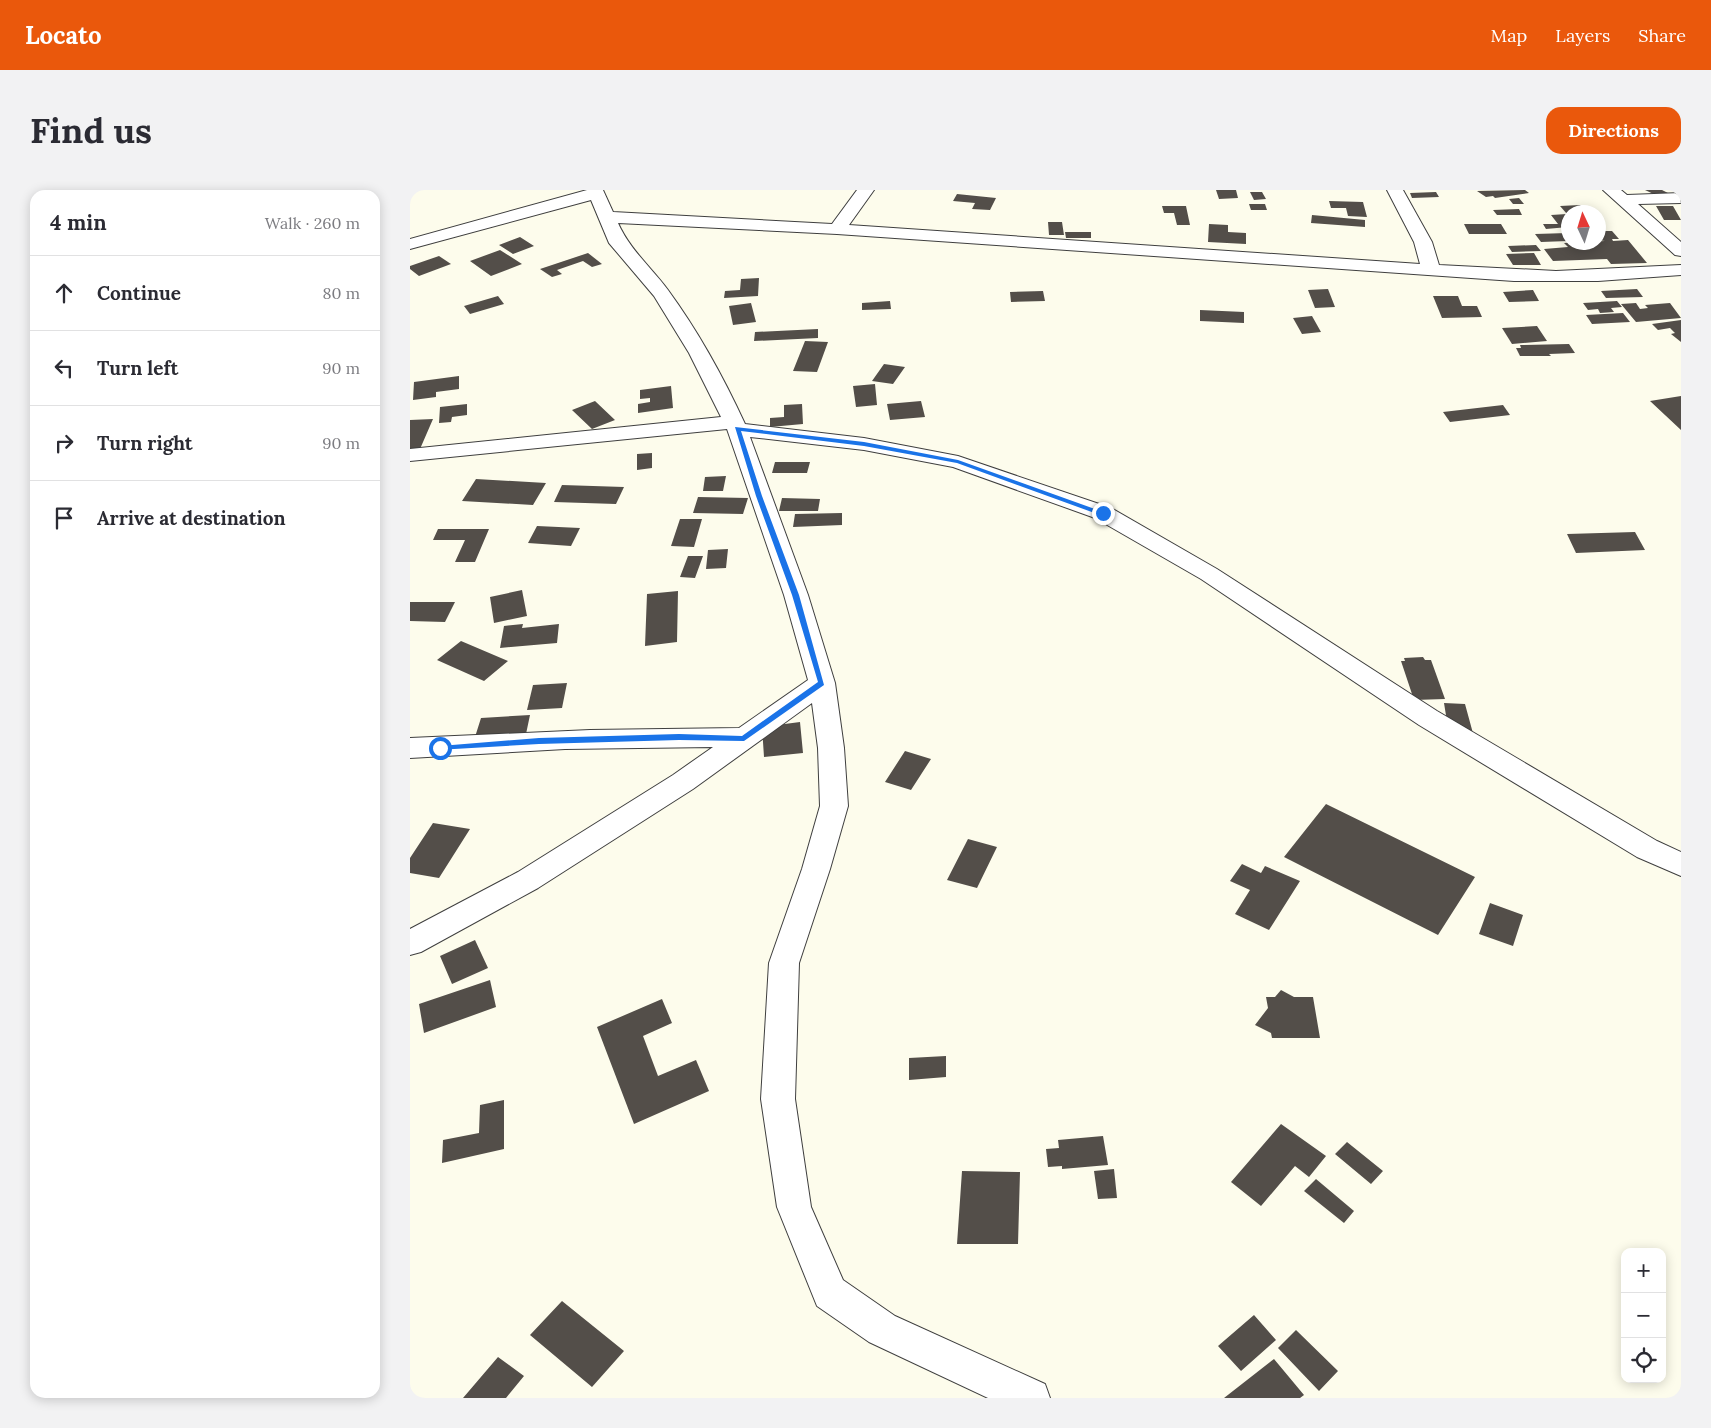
<!DOCTYPE html>
<html lang="en">
<head>
<meta charset="utf-8">
<style>
	body { margin:0; font-family:Lora,serif; background:#f2f2f3; color:#2b2b33 }
	.controls { position:absolute; right:15px; bottom:15px; display:grid; overflow:hidden; border-radius:10px; box-shadow:0 2px 12px #0003 }
	.controls button { width:45px; height:45px; display:grid; place-items:center; padding:0; border:0; border-bottom:1px solid #e1e1e2; background:#fff; color:#2b2b33; font:25px sans-serif }
	.compass { position:absolute; left:1151px; top:15px; width:45px; height:45px; border-radius:50%; background:#fff; box-shadow:0 2px 12px #0003; rotate:356deg }
	.stop { position:absolute; width:15px; height:15px; margin:-11px; border:4px solid #1a73e8; border-radius:50%; background:#fff }
	.stop.end { background:#1a73e8; border-color:#fff; box-shadow:0 1px 5px #0008 }
	.list { margin:0; padding:0; list-style:none }
	h2 { display:flex; justify-content:space-between; align-items:center; height:65px; margin:0; padding:0 20px; font-size:21px }
	h2 small { font-size:16px; font-weight:400; color:#7c7c81 }
	.list li { display:grid; grid-template-columns:32px 1fr auto; gap:15px; align-items:center; box-sizing:border-box; height:75px; padding:0 20px; border-top:1px solid #e1e1e2 }
	.list b { display:block; font-size:19px; white-space:nowrap }
	.list em { font-size:16px; font-style:normal; color:#7c7c81 }
	.icon { flex:none; width:28px; height:28px; fill:none; stroke:currentColor; stroke-width:2; stroke-linecap:round; stroke-linejoin:round }
	.map { position:relative; flex:none; width:1271px; height:1208px; overflow:hidden; border-radius:15px }
	header { display:flex; align-items:center; gap:30px; box-sizing:border-box; height:70px; padding:0 25px; background:#ea580c; color:#fff }
	header strong { font-size:24px }
	nav { display:flex; gap:28px; margin-inline-start:auto; font-size:18px }
	.intro { display:flex; align-items:center; justify-content:space-between; box-sizing:border-box; height:120px; padding:0 30px }
	h1 { margin:0; font-size:35px }
	.button { padding:12px 22px; border-radius:15px; background:#ea580c; color:#fff; font-size:18px; font-weight:700 }
	main { display:flex; gap:30px; padding:0 30px }
	aside { flex:1; background:#fff; border-radius:15px; box-shadow:0 2px 12px #0003 }
	.map>svg:first-child { display:block }
</style>
</head>
<body>
<header>
<strong>Locato</strong>
<nav><a>Map</a><a>Layers</a><a>Share</a></nav>
</header>
<div class="intro"><h1>Find us</h1><a class="button">Directions</a></div>
<main>
<aside>
<h2>4 min<small>Walk · 260 m</small></h2>
<ul class="list">
<li><svg class="icon" aria-label="ahead" viewBox="0 0 24 24"><path d="M12 20V5M6 11l6-6 6 6"/></svg><div><b>Continue</b></div><em>80 m</em></li>
<li><svg class="icon" aria-label="left" viewBox="0 0 24 24"><path d="M17 20v-9H6M10 6l-5 5 5 5"/></svg><div><b>Turn left</b></div><em>90 m</em></li>
<li><svg class="icon" aria-label="right" viewBox="0 0 24 24"><path d="M7 20v-9h11M14 6l5 5-5 5"/></svg><div><b>Turn right</b></div><em>90 m</em></li>
<li><svg class="icon" aria-label="arrive" viewBox="0 0 24 24"><path d="M6 21V4h12l-3 4 3 4H6"/></svg><div><b>Arrive at destination</b></div></li>
</ul>
</aside>
<div class="map">
<svg width="1271" height="1208" viewBox="0 0 1271 1208">
	<rect width="100%" height="100%" fill="#fdfcec"/>
	<path fill="#534e49" d="M 806,0 L 826,0 L 828,8 L 809,9 Z
		M 1115,0 L 1119,3 L 1085,8 L 1083,6 L 1076,7 L 1067,1 Z
		M 1235,0 L 1252,0 L 1262,5 L 1252,8 Z
		M 840,2 L 852,2 L 856,9 L 844,10 Z
		M 1026,2 L 1029,7 L 1002,8 L 1000,3 Z
		M 547,4 L 586,8 L 580,20 L 562,19 L 565,13 L 543,11 Z
		M 1109,8 L 1114,14 L 1103,14 L 1099,9 Z
		M 919,11 L 953,12 L 957,27 L 938,26 L 936,18 L 921,18 Z
		M 839,14 L 855,14 L 857,20 L 841,20 Z
		M 1170,15 L 1177,22 L 1158,22 L 1158,37 L 1136,39 L 1133,34 L 1148,34 L 1141,25 L 1157,24 L 1150,16 Z
		M 752,16 L 776,16 L 780,35 L 767,35 L 764,23 L 754,23 Z
		M 1246,16 L 1263,16 L 1271,30 L 1254,30 Z
		M 1109,19 L 1112,25 L 1087,25 L 1083,20 Z
		M 902,25 L 955,30 L 955,37 L 901,33 Z
		M 638,32 L 652,32 L 654,45 L 639,45 Z
		M 799,34 L 818,35 L 818,42 L 836,43 L 836,54 L 798,52 Z
		M 1054,34 L 1091,34 L 1097,44 L 1059,44 Z
		M 1188,41 L 1202,41 L 1209,49 L 1202,49 L 1203,51 L 1218,50 L 1237,73 L 1201,74 L 1197,69 L 1143,71 L 1134,59 L 1158,57 L 1154,53 L 1195,51 L 1188,50 Z
		M 655,42 L 681,42 L 681,48 L 656,48 Z
		M 1158,43 L 1158,51 L 1131,52 L 1125,44 Z
		M 110,47 L 124,56 L 103,64 L 89,55 Z
		M 1126,55 L 1131,61 L 1102,62 L 1098,56 Z
		M 90,60 L 112,74 L 81,86 L 60,71 Z
		M 178,63 L 192,74 L 182,77 L 173,71 L 147,80 L 152,84 L 142,87 L 130,79 Z
		M 1124,63 L 1131,75 L 1103,75 L 1096,64 Z
		M 29,66 L 41,74 L 9,86 L 0,79 L 0,76 Z
		M 349,88 L 348,106 L 314,108 L 315,101 L 330,100 L 331,89 Z
		M 918,99 L 925,117 L 905,118 L 898,100 Z
		M 1227,99 L 1233,107 L 1196,108 L 1191,101 Z
		M 1123,100 L 1129,111 L 1099,112 L 1093,102 Z
		M 633,101 L 635,111 L 601,112 L 600,102 Z
		M 88,106 L 94,114 L 60,124 L 54,116 Z
		M 1023,106 L 1048,106 L 1052,116 L 1067,116 L 1072,127 L 1032,128 Z
		M 480,111 L 481,119 L 452,120 L 452,113 Z
		M 1207,111 L 1212,117 L 1201,118 L 1204,122 L 1190,123 L 1188,119 L 1178,120 L 1173,113 Z
		M 341,113 L 346,132 L 323,135 L 319,116 Z
		M 1226,113 L 1230,119 L 1238,118 L 1235,115 L 1260,113 L 1271,128 L 1226,132 L 1211,114 Z
		M 790,120 L 834,122 L 834,133 L 790,131 Z
		M 1213,123 L 1220,132 L 1182,134 L 1176,125 Z
		M 902,126 L 911,142 L 892,144 L 883,128 Z
		M 1271,130 L 1271,152 L 1261,144 L 1265,143 L 1260,138 L 1248,140 L 1242,134 Z
		M 1127,136 L 1137,151 L 1102,154 L 1092,138 Z
		M 408,139 L 408,148 L 344,151 L 345,142 Z
		M 395,151 L 418,152 L 407,182 L 383,181 Z
		M 1159,154 L 1165,163 L 1139,164 L 1141,166 L 1110,166 L 1106,158 L 1111,158 L 1110,155 Z
		M 474,174 L 495,177 L 483,194 L 462,191 Z
		M 49,186 L 49,199 L 26,202 L 26,207 L 3,210 L 4,192 Z
		M 465,194 L 467,215 L 446,217 L 443,196 Z
		M 261,196 L 263,218 L 228,223 L 228,214 L 240,212 L 240,208 L 230,209 L 230,200 Z
		M 1271,206 L 1271,240 L 1240,211 Z
		M 185,211 L 205,230 L 182,239 L 162,220 Z
		M 511,211 L 515,227 L 480,230 L 477,214 Z
		M 57,214 L 57,225 L 42,227 L 41,232 L 29,233 L 30,217 Z
		M 392,214 L 393,234 L 360,237 L 360,228 L 374,227 L 374,215 Z
		M 1093,215 L 1100,225 L 1040,232 L 1033,222 Z
		M 23,229 L 10,259 L 0,259 L 0,230 Z
		M 242,263 L 242,278 L 227,280 L 227,264 Z
		M 365,272 L 400,272 L 397,283 L 362,283 Z
		M 316,286 L 313,301 L 293,301 L 295,287 Z
		M 66,289 L 136,293 L 123,315 L 52,311 Z
		M 152,295 L 214,297 L 206,314 L 144,312 Z
		M 288,307 L 338,308 L 333,324 L 283,323 Z
		M 372,308 L 410,309 L 408,321 L 369,321 Z
		M 432,323 L 432,335 L 383,337 L 385,324 Z
		M 270,329 L 292,329 L 284,357 L 261,356 Z
		M 127,336 L 170,338 L 161,356 L 118,353 Z
		M 28,339 L 79,339 L 65,372 L 45,372 L 55,350 L 23,350 Z
		M 1225,342 L 1235,360 L 1166,363 L 1157,344 Z
		M 318,359 L 316,378 L 296,379 L 298,360 Z
		M 278,366 L 293,366 L 285,388 L 270,387 Z
		M 112,400 L 117,426 L 84,433 L 80,407 Z
		M 268,401 L 267,452 L 235,456 L 237,404 Z
		M 0,412 L 45,412 L 35,432 L 0,431 Z
		M 113,434 L 112,438 L 149,434 L 147,453 L 90,458 L 94,436 Z
		M 51,451 L 98,471 L 74,491 L 27,470 Z
		M 1013,467 L 1015,470 L 1021,470 L 1035,509 L 1004,510 L 991,471 L 995,471 L 994,468 Z
		M 157,493 L 152,518 L 117,520 L 123,495 Z
		M 1034,513 L 1055,514 L 1064,547 L 1039,544 Z
		M 120,525 L 116,544 L 65,547 L 71,528 Z
		M 390,532 L 393,563 L 354,567 L 352,537 Z
		M 495,561 L 521,569 L 501,600 L 475,592 Z
		M 916,614 L 1065,687 L 1028,745 L 874,667 Z
		M 23,633 L 60,639 L 29,688 L 0,683 L 0,668 Z
		M 558,649 L 587,657 L 567,698 L 537,690 Z
		M 832,674 L 851,683 L 855,676 L 890,691 L 859,740 L 825,724 L 840,700 L 820,691 Z
		M 1080,713 L 1113,725 L 1103,756 L 1069,744 Z
		M 65,750 L 78,778 L 42,794 L 30,766 Z
		M 80,790 L 86,817 L 14,843 L 9,814 Z
		M 871,800 L 884,807 L 903,807 L 910,848 L 862,848 L 861,843 L 845,835 L 858,818 L 856,807 L 865,807 Z
		M 252,809 L 262,833 L 233,846 L 248,886 L 286,870 L 299,901 L 224,934 L 187,837 Z
		M 536,866 L 536,887 L 499,890 L 499,868 Z
		M 94,910 L 94,959 L 32,973 L 33,950 L 69,943 L 70,915 Z
		M 871,934 L 916,966 L 899,987 L 885,976 L 851,1016 L 821,992 Z
		M 693,946 L 698,975 L 652,979 L 652,976 L 638,977 L 636,959 L 649,958 L 648,950 Z
		M 937,952 L 973,981 L 961,994 L 925,964 Z
		M 704,979 L 707,1008 L 688,1009 L 684,981 Z
		M 552,981 L 610,982 L 608,1054 L 547,1054 Z
		M 906,989 L 944,1021 L 934,1033 L 894,1001 Z
		M 152,1111 L 214,1161 L 182,1197 L 120,1145 Z
		M 844,1125 L 866,1150 L 831,1181 L 808,1156 Z
		M 886,1140 L 928,1181 L 909,1201 L 868,1158 Z
		M 88,1167 L 114,1186 L 96,1208 L 53,1208 Z
		M 864,1169 L 894,1205 L 890,1208 L 814,1208 Z"/>
	<g fill="none" stroke-linecap="round" stroke-linejoin="round">
		<defs>
			<path id="minor" d="M 177,0 L 193,0 L 203,22 L 422,34 L 447,0 L 464,0 L 439,35 L 1010,74 L 1004,52 L 977,0 L 993,0 L 1022,52 L 1029,75 L 1146,81 L 1271,75 L 1271,85 L 1188,91 L 1104,91 L 427,44 L 208,33 C 220,60 241,77 258,100 C 288,141 314,188 335,234 L 454,248 L 548,266 L 701,318 L 807,379 L 1027,521 L 1247,651 L 1271,662 L 1271,686 L 1227,667 L 1009,535 L 791,389 L 685,328 L 543,277 L 454,260 L 340,247 L 398,405 L 425,493 L 434,558 L 438,616 L 420,679 L 389,773 L 385,909 L 401,1017 L 433,1090 L 485,1126 L 635,1194 L 640,1208 L 578,1208 L 459,1152 L 407,1116 L 367,1017 L 351,909 L 359,773 L 392,679 L 410,616 L 408,558 L 402,513 L 283,599 L 128,698 L 11,762 L 0,765 L 0,739 L 108,682 L 263,585 L 303,557 L 155,559 L 0,568 L 0,548 L 180,540 L 329,538 L 398,490 L 374,405 L 317,239 L 0,271 L 0,259 L 311,227 L 279,163 L 244,106 L 199,53 L 181,10 L 0,59 L 0,49 Z
				M 1193,0 L 1211,0 L 1217,5 L 1271,3 L 1271,13 L 1228,14 L 1271,52 L 1271,66 L 1265,65 Z"/>
		</defs>
		<use href="#minor" stroke="#3f3f3f" stroke-width="2"/>
		<use href="#minor" fill="#fff" fill-rule="evenodd"/>
	</g>
	<path fill="#1a73e8" d="M 325,237 L 454,252 L 548,270 L 696,323 L 690,325 L 547,273 L 454,256 L 331,241 L 352,306 L 389,405 L 414,495 L 334,551 L 269,550 L 129,554 L 27,560 L 27,556 L 30,556 L 129,548 L 269,544 L 332,546 L 408,492 L 382,405 L 346,306 Z"/>
</svg>
<div class="controls">
<button>+</button>
<button>−</button>
<button><svg class="icon" aria-label="locate" viewBox="0 0 24 24"><circle cx="12" cy="12" r="6"/><path d="M12 2v4M12 18v4M2 12h4M18 12h4"/></svg></button>
</div>
<svg class="compass" viewBox="-18 -18 36 36"><path d="M0-13l5 13h-10z" fill="#e53935"/><path d="M0 13l5-13h-10z" fill="#7c7c81"/></svg>
<div class="stop" style="left:30px;top:558px"></div>
<div class="stop end" style="left:693px;top:323px"></div>
</div>
</main>
</body>
</html>
